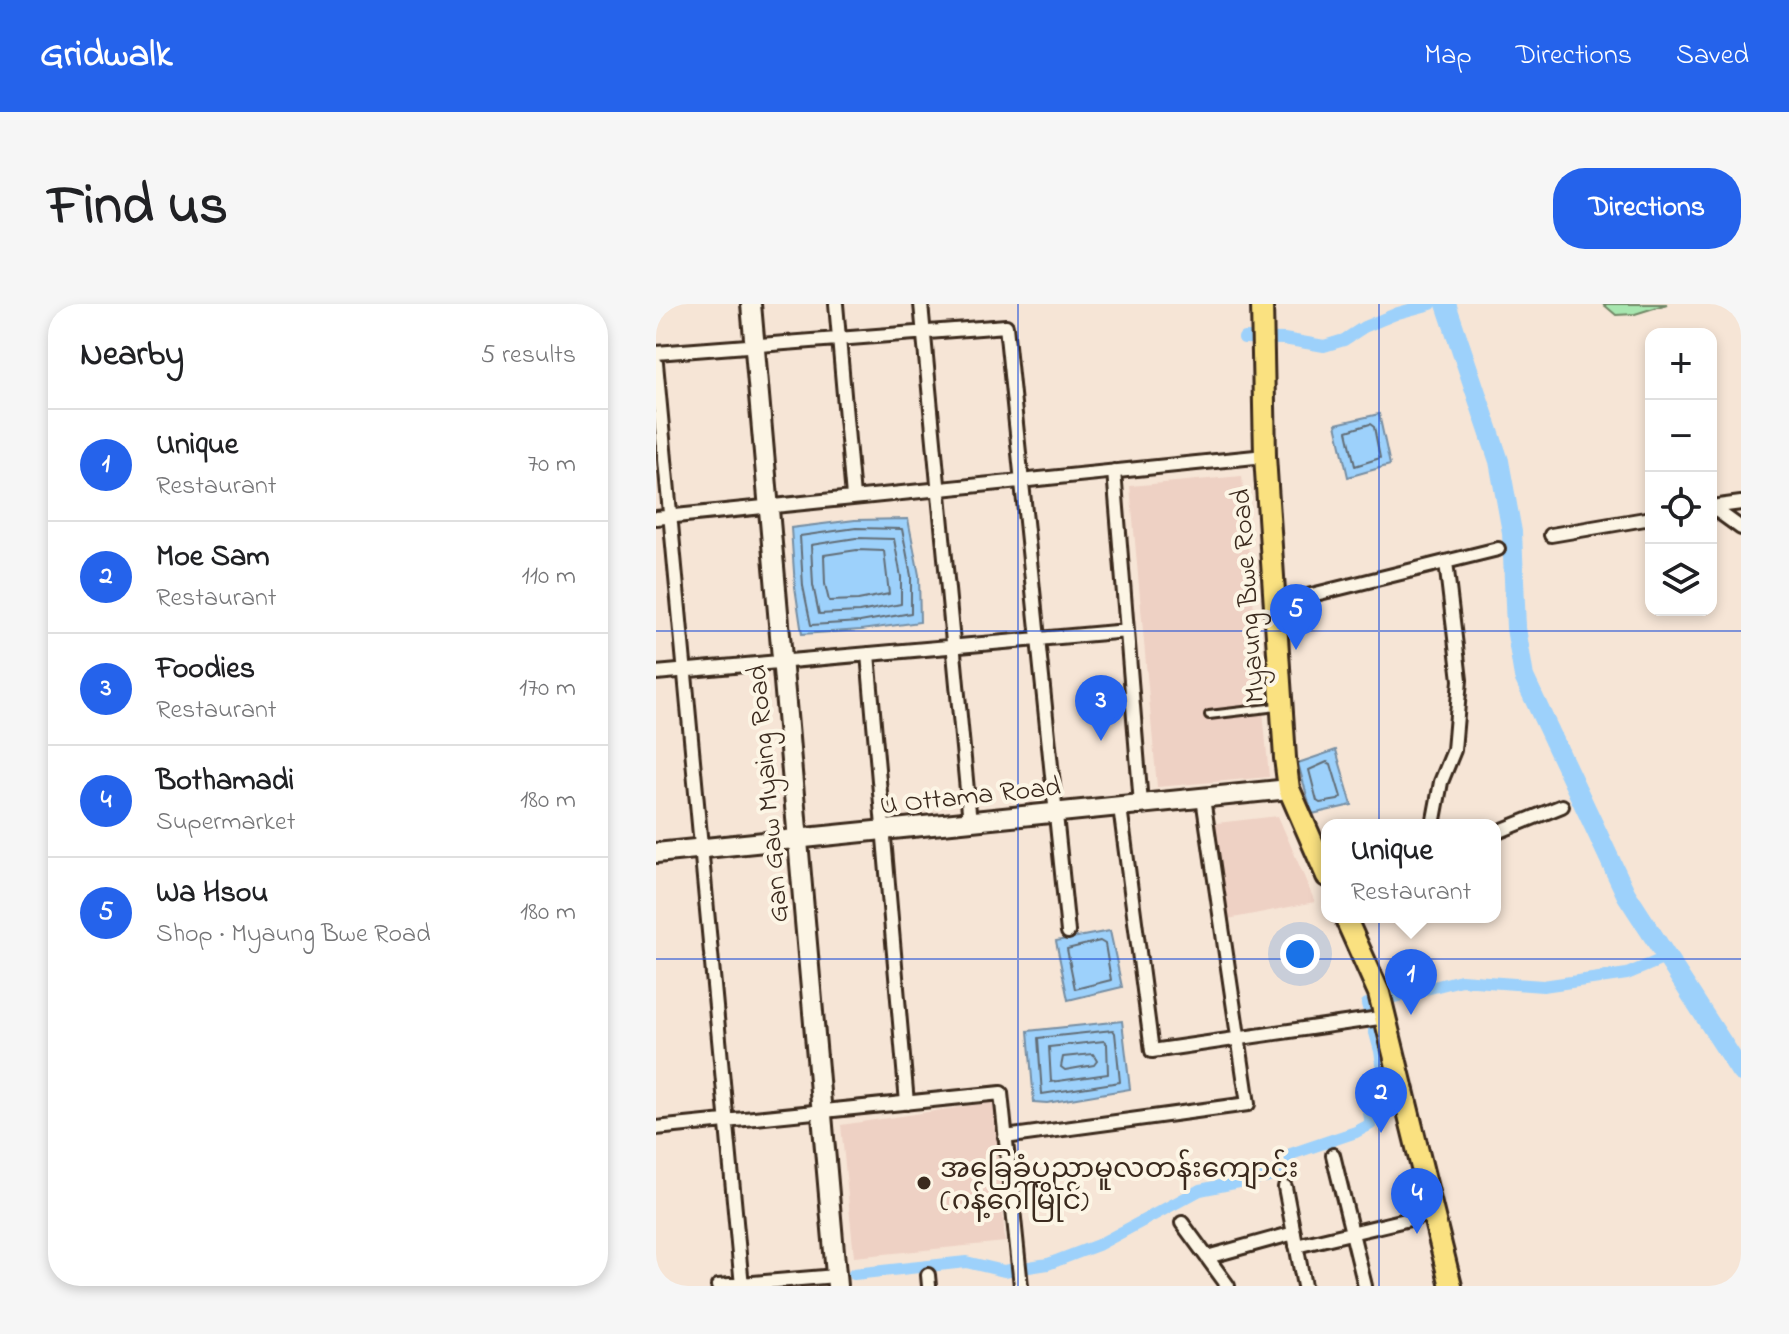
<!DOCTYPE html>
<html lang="en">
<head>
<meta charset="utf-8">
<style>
	body { margin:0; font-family:"Indie Flower","Noto Sans Myanmar",sans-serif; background:#f6f6f6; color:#202124 }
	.controls { position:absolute; right:24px; top:24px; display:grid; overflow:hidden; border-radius:16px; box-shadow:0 4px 12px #0003 }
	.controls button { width:72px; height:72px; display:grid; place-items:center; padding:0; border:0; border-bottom:2px solid #e0e0e0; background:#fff; color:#202124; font:40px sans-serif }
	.you { position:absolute; left:644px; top:650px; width:28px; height:28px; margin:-20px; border:6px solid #fff; border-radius:50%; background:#1a73e8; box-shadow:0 0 0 12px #1a73e833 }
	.badge { display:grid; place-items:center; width:52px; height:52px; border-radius:50%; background:#2563eb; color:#fff; font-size:26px; font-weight:700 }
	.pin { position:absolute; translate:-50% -66px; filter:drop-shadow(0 2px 4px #0008) }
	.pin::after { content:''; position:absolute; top:42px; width:28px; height:24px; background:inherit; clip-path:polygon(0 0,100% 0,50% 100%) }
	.popup { position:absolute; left:665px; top:515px; width:180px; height:104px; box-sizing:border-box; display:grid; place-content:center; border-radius:16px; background:#fff; filter:drop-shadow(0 2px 6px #0005); font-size:26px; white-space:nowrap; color:#757577 }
	.popup b { font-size:30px; color:#202124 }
	.popup::after { content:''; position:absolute; left:50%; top:100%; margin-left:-16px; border:16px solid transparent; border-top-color:#fff }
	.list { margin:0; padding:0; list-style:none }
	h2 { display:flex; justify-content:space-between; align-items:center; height:104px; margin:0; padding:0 32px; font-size:34px }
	h2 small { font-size:26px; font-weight:400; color:#757577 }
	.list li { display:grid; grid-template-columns:52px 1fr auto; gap:24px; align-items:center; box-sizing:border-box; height:112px; padding:0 32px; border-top:2px solid #e0e0e0 }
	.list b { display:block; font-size:30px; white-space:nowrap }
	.list p { margin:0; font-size:26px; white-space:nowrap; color:#757577 }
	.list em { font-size:26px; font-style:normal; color:#757577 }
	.icon { flex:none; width:44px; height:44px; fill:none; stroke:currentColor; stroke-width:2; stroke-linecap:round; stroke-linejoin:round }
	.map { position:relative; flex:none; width:1085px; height:982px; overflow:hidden; border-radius:32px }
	header { display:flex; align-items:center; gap:48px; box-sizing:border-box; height:112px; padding:0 40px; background:#2563eb; color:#fff }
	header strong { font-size:38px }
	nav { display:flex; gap:44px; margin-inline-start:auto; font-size:28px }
	.intro { display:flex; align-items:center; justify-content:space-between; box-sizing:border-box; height:192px; padding:0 48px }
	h1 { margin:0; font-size:56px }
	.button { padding:20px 36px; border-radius:32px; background:#2563eb; color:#fff; font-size:28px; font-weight:700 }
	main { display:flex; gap:48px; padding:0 48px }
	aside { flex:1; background:#fff; border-radius:32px; box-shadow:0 4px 12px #0003 }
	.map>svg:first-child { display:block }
</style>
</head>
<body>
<header>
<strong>Gridwalk</strong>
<nav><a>Map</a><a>Directions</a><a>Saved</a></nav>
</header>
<div class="intro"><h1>Find us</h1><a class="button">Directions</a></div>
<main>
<aside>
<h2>Nearby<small>5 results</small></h2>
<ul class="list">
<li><span class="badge">1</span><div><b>Unique</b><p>Restaurant</p></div><em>70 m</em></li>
<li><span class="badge">2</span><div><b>Moe Sam</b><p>Restaurant</p></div><em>110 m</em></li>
<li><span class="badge">3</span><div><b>Foodies</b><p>Restaurant</p></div><em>170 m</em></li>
<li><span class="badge">4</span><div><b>Bothamadi</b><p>Supermarket</p></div><em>180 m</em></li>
<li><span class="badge">5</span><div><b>Wa Hsou</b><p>Shop · Myaung Bwe Road</p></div><em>180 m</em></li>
</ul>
</aside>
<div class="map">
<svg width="1085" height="982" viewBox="0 0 1085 982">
	<rect width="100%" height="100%" fill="#f6e5d6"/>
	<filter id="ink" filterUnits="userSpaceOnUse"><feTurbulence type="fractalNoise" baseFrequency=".0125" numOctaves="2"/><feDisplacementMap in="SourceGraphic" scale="16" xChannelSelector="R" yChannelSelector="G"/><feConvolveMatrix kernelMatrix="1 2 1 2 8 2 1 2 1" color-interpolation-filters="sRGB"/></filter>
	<g filter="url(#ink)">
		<path fill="#eed1c4" d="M 586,172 L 613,473 L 501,483 L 474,182 Z
			M 622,512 L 659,598 L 567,616 L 552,520 Z
			M 339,798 L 349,938 L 198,953 L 185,821 Z"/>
		<path fill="#a7e6af" stroke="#718866" stroke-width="2" d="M 947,0 L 1011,0 L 979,10 L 960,11 Z"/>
		<path fill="#9dd1fb" stroke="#768ea3" stroke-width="2" d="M 723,110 L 734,161 L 692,173 L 680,120 Z
			M 252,215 L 263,271 L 264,318 L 205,326 L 146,330 L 139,283 L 135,224 L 199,216 Z
			M 680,446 L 696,501 L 656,510 L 642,459 Z
			M 454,627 L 466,683 L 412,696 L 400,637 Z
			M 466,717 L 474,785 L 391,799 L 378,798 L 372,727 Z"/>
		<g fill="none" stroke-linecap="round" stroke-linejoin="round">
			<path stroke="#626d76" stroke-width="2" d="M 714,120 L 718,123 L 724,154 L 699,162 L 691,127 Z
				M 200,224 L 246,225 L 255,272 L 255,309 L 204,318 L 155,321 L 147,282 L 144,232 Z
				M 200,234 L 238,235 L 245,273 L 245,300 L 203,308 L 163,310 L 157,281 L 155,241 Z
				M 201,246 L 228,247 L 233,290 L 202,296 L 173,297 L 169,280 L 168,251 Z
				M 671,458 L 675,460 L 685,493 L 682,496 L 664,499 L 661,497 L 653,466 Z
				M 444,637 L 449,640 L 455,676 L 419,685 L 411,645 Z
				M 457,726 L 459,729 L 464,778 L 386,790 L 382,734 Z
				M 448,737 L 451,740 L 452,770 L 395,778 L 393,743 Z
				M 437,750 L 441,757 L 438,761 L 409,766 L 405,763 L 407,753 Z"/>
			<path stroke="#9dd1fb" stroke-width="12" d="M 588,34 L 628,35 L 668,42 L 688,36 L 708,23 L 742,9 L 775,0
				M 198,970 L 310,958 L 348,967 L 392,960 L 442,941 L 544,886 L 617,871 L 635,850 L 700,828 L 715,820 L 711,798 L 730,785 L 724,747 L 711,700 L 805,676 L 887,682 L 971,670 L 1009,654"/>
			<path stroke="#9dd1fb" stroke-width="20" d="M 790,0 L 843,157 L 856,228 L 860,324 L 868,373 L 970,590 L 1085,768"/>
			<defs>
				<path id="lane" d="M 553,411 L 621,403"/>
				<path id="street" d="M 180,0 L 197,193
					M 265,0 L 314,518
					M 0,49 L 350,22 L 412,628
					M 0,59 L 86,982
					M 458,167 L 485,500
					M 1055,203 L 1085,199
					M 1056,203 L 1085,224
					M 0,214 L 609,152
					M 895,231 L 995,214
					M 619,300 L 842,245
					M 212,350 L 251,799
					M 0,369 L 471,327
					M 464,503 L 496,747 L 730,713
					M 777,521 L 785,478 L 798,446 L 804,376 L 790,258
					M 839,529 L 906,502
					M 0,824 L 345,789 L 365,982
					M 349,833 L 592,800 L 547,494
					M 677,851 L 709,982
					M 629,883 L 648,982
					M 526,919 L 572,982
					M 640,942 L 779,909
					M 551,953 L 638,929
					M 272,971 L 273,982
					M 62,982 L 180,972"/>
				<path id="secondary" d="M 95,0 L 181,982
					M 0,549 L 633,485"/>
				<path id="primary" d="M 606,0 L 609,152 L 629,454 L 633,485 L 671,572
					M 689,613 L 723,689 L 795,982"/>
			</defs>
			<use href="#lane" stroke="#3b2a1e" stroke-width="12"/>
			<use href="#street" stroke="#3b2a1e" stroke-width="18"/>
			<use href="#secondary" stroke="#3b2a1e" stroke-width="24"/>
			<use href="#primary" stroke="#3b2a1e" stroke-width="26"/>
			<use href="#lane" stroke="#fcf5e5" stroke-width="6"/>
			<use href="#street" stroke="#fcf5e5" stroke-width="12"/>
			<use href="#secondary" stroke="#fcf5e5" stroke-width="18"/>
			<use href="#primary" stroke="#fae180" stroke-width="20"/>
		</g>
	</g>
	<path fill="none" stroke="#1d4ed8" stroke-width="2" stroke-opacity="0.55" d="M 362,0 L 362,982M 723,0 L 723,982M 0,327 L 1085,327M 0,655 L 1085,655"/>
	<circle fill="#3b2a1e" stroke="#fcf5e5" stroke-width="3" cx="268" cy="879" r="8"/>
	<g text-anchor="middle" stroke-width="8" stroke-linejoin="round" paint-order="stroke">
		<g font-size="28" fill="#3b2a1e" stroke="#fcf5e5">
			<text transform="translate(590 292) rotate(-94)" y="10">Myaung Bwe Road</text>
			<text transform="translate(110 490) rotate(-95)" y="10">Gan Gaw Myaing Road</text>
			<text transform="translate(314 490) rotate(-6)" y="10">U Ottama Road</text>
		</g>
		<g font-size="28" fill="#3b2a1e" stroke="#fcf5e5" text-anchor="start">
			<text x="284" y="873">အခြေခံပညာမူလတန်းကျောင်း<tspan x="284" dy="32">(ဂန့်ဂေါ်မြိုင်)</tspan></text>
		</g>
	</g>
</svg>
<div class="controls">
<button>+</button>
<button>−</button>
<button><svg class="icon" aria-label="locate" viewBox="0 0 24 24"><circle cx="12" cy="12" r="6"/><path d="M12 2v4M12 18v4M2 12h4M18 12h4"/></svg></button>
<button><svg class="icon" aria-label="layers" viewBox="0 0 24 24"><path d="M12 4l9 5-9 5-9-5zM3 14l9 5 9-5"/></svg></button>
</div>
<div class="you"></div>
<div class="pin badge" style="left:755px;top:711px">1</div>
<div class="popup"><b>Unique</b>Restaurant</div>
<div class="pin badge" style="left:725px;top:829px">2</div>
<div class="pin badge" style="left:445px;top:437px">3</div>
<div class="pin badge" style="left:761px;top:930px">4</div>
<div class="pin badge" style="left:640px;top:346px">5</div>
</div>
</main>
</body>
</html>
